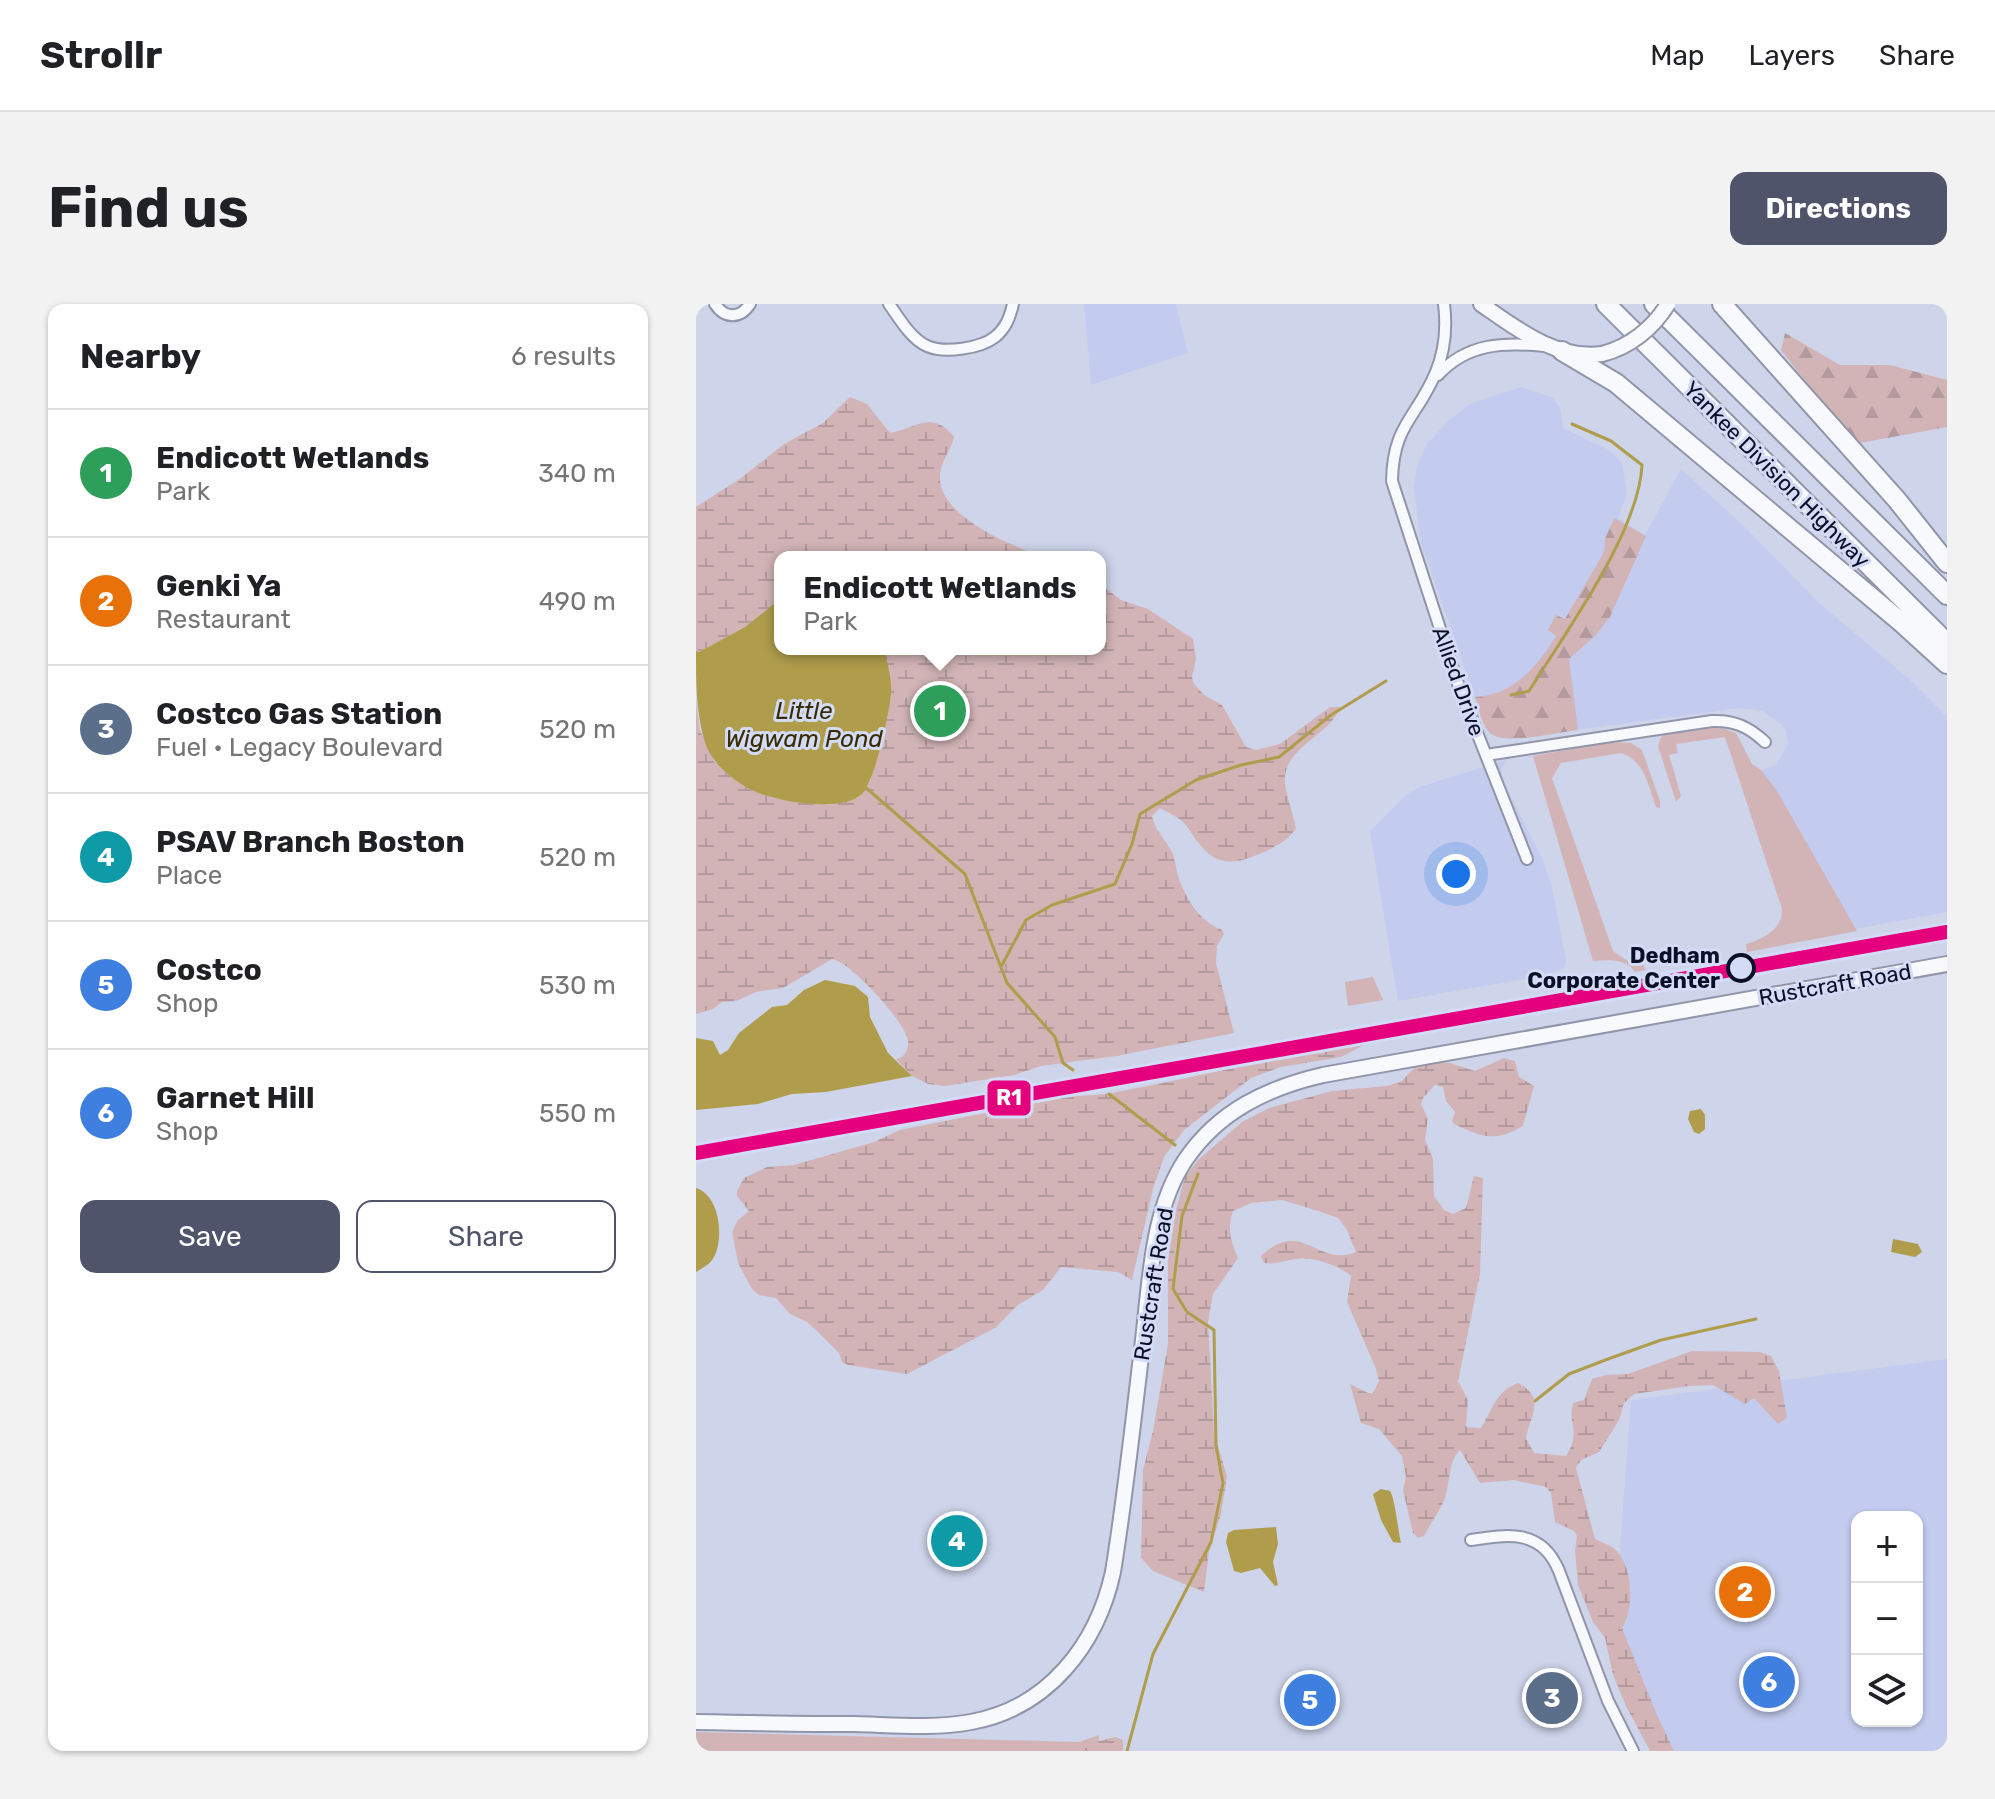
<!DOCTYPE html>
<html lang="en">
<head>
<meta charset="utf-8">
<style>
	body { margin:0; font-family:Rubik,sans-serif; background:#f2f2f2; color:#202124 }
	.controls { position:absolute; right:24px; bottom:24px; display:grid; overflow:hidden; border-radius:16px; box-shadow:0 2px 6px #0004 }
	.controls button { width:72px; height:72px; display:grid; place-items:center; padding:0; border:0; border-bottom:2px solid #e0e0e0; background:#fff; color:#202124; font:40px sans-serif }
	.you { position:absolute; left:760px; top:570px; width:28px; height:28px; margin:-20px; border:6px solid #fff; border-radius:50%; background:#1a73e8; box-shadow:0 0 0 12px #1a73e833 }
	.badge { display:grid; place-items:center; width:52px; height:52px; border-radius:50%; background:#4f546b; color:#fff; font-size:26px; font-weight:700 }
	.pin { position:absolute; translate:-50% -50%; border:4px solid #fff; box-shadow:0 2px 8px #0006 }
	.popup { position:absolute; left:78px; top:247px; width:332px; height:104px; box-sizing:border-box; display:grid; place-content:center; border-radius:16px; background:#fff; filter:drop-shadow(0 2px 6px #0005); font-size:26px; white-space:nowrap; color:#757577 }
	.popup b { font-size:30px; color:#202124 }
	.popup::after { content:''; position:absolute; left:50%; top:100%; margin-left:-16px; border:16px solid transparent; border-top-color:#fff }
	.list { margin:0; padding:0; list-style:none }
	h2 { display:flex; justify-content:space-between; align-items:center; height:104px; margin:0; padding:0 32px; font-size:34px }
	h2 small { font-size:26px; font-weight:400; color:#757577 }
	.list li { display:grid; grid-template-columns:52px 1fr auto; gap:24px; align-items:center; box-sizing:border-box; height:128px; padding:0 32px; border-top:2px solid #e0e0e0 }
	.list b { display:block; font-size:30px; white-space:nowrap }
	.list p { margin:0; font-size:26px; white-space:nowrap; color:#757577 }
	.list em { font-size:26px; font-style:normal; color:#757577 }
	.actions { display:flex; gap:16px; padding:24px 32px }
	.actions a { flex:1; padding:18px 0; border:2px solid #4f546b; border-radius:16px; text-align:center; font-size:28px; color:#4f546b }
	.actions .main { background:#4f546b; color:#fff }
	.icon { flex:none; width:44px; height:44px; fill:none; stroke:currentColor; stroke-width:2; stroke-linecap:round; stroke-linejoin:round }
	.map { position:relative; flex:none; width:1251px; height:1447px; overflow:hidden; border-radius:16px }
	header { display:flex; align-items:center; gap:48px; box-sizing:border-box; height:112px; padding:0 40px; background:#fff; border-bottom:2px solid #e0e0e0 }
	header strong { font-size:38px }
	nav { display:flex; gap:44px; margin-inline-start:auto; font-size:28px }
	.intro { display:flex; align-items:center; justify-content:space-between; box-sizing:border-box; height:192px; padding:0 48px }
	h1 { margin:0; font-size:56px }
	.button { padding:20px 36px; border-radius:16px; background:#4f546b; color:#fff; font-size:28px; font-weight:700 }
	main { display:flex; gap:48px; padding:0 48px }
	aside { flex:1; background:#fff; border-radius:16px; box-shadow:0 2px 6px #0004 }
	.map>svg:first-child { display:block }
</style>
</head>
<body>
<header>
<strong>Strollr</strong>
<nav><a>Map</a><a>Layers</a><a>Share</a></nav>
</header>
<div class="intro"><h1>Find us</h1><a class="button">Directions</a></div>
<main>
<aside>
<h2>Nearby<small>6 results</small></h2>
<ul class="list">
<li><span class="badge" style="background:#2e9e5b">1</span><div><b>Endicott Wetlands</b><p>Park</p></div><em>340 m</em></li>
<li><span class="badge" style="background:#e8710a">2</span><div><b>Genki Ya</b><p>Restaurant</p></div><em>490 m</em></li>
<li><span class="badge" style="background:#5c6f8a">3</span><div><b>Costco Gas Station</b><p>Fuel · Legacy Boulevard</p></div><em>520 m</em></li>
<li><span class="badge" style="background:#0f9aa8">4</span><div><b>PSAV Branch Boston</b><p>Place</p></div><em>520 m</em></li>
<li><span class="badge" style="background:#3f7fe0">5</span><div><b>Costco</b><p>Shop</p></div><em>530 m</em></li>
<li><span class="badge" style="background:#3f7fe0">6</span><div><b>Garnet Hill</b><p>Shop</p></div><em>550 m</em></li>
</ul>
<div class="actions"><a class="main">Save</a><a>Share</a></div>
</aside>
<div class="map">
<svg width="1251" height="1447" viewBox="0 0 1251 1447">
	<defs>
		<pattern id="forest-firs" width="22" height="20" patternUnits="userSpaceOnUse" patternTransform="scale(2)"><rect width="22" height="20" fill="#d2b4b6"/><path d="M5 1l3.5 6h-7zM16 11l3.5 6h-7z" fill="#b39a9c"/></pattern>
		<pattern id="wetland-marsh" width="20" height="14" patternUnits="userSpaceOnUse" patternTransform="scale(2)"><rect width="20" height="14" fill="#d2b4b6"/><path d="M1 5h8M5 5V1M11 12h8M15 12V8" fill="none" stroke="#b39a9c"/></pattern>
	</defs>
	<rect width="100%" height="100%" fill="#ced4ea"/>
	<path fill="#c3ccee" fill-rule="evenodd" d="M 388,0 L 480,0 L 492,49 L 395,81 Z
		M 825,83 L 857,94 L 864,103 L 867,124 L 913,146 L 926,159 L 931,190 L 922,214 L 949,231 L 985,165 L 1051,225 L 1124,300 L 1212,374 L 1251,413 L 1251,608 L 1159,625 L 1081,488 L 1065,466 L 1080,461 L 1092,440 L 1090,427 L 1085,420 L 1066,407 L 1043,404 L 813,435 L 795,430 L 788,420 L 724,236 L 718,183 L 721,162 L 731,140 L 753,116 L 776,99 Z
		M 813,455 L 805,464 L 806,475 L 846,554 L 856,583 L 870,656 L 869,663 L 851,671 L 702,697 L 674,527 L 710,491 L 724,483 Z
		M 1251,1055 L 1251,1447 L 970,1447 L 919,1312 L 935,1096 ZM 1161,1213 L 1221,1213 L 1221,1417 L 1161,1417 Z"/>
	<path fill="#d2b4b6" d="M 1023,423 L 1040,429 L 1056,460 L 1065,466 L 1081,487 L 1161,627 L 1051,648 L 1050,640 C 1067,635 1087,625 1086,605 L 1029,433 L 980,440 L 982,449 L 973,451 L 985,492 L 980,498 L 962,442 L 966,431 Z
		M 915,438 L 935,439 L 946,446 L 964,497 L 964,504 L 960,503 C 952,481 949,457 925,449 L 865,459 L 856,474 L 917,647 L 933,658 L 947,658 L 949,666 L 939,668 C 929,654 913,656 897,657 L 837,452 Z
		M 677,673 L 687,696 L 652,702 L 649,678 Z
		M 0,1428 L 383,1438 L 403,1431 L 402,1447 L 0,1447 Z"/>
	<path fill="url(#forest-firs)" d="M 1089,29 L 1144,61 L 1194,61 L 1251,76 L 1251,123 L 1164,139 L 1127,100 L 1085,46 Z
		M 918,214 L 950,232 L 914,313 L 900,331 L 873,355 L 882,426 C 862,428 808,442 794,429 C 785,420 783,404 779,393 C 817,391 841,363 860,332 L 852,326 L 860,311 L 869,315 L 908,248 L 909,235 Z"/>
	<path fill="url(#wetland-marsh)" d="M 154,93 L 171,100 L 194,129 C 219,125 236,105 258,133 C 255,146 243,160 244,174 C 244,213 316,242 347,253 L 84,253 L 84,295 L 49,323 L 3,348 L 0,347 L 0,203 L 45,174 L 88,140 L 127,119 Z
		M 404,280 L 425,296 L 452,305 L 497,335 L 500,355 L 496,373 L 498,380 L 508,391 L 526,401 L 550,443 L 560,446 L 584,440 L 634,403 L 644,403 C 635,432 585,443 589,480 C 591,494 597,510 600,524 C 593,536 579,543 566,549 C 537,561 520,563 501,537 C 496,531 492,522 486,517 C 480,512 471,508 464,504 L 456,512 C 459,527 471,537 477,550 C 480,558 480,567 483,575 C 491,596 504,618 526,626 L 528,630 L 521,642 L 520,659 L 538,729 L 420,752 L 345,762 L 318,771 L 249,782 L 232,780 L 216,772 L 200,755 L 206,753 C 210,749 213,742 212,736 C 209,718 154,657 136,655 L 87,684 L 60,688 L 40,697 L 26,698 L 17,705 L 0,710 L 0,398 L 4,426 L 18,457 L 57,487 L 77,494 L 132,501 L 163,493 L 174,478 L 195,389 L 188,345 L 404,345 Z
		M 664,737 L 670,738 L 670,740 L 645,753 L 585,763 L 555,774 L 488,826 L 468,853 L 457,885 L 436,976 L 422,968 L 365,963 L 347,986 L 322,1001 L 299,1024 L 211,1070 L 152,1061 L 146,1058 L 143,1049 L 125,1031 L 111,1018 L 94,1010 L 80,994 L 63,991 L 56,985 L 42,959 L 36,928 L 42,916 L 53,907 L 41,892 L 41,887 L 48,874 L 71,863 L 98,861 L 178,838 L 204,826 L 370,793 L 411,790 L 467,779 Z
		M 808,754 L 819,757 L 823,773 L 838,782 L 827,822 C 798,839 787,833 758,820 L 756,817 L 759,808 L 750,797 L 747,783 L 739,781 L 727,794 L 725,800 L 732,815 L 729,836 L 737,855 L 738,892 L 748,906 L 757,910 L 770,904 L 778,872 L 787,874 L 784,970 L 762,1077 L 772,1096 L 770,1123 L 785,1124 C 797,1105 799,1088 822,1079 C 850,1094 835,1109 830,1134 L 838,1149 L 870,1152 C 886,1126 871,1122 877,1099 L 888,1096 L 896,1075 L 910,1071 L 932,1070 L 996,1047 L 1064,1048 L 1075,1052 L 1083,1067 L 1091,1114 L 1082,1120 L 1058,1094 L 1049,1100 L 1017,1081 L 993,1082 L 938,1090 L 928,1099 L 923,1116 L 903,1148 L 885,1156 L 880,1164 L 899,1235 C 905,1238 912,1240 917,1244 C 937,1258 939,1305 926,1324 L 961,1411 L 978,1447 L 954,1447 L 930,1402 L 917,1371 L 909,1334 L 897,1318 L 882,1281 L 879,1247 L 881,1232 L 878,1227 L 859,1218 L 855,1189 L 850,1183 L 818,1176 L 784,1179 L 764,1146 C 753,1157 754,1175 750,1190 C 746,1205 735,1218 728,1232 L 722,1234 L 717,1229 L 707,1186 L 710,1173 L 706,1152 L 683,1125 L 665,1119 L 654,1080 L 672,1089 L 677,1089 L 683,1077 L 680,1065 L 651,998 L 655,972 C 643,961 616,952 600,955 C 589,956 580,961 568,959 L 565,952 C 606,913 622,964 660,948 L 651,926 L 642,914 L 616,905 L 586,896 L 555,899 L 537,907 C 531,925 535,938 542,954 L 517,990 L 512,1018 L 518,1129 L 531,1172 L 525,1210 L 513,1248 L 508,1288 L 457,1267 L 445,1254 L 447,1166 L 457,1127 L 472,1040 L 472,957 L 480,906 L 489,873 L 502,856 L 546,818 L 573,804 L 636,787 L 691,782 L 706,777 L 720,762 L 733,758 L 754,759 L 779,767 Z
		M 419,1433 L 427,1436 L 427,1447 L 384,1447 L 388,1441 Z"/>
	<path fill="#af9d4c" d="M 84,295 L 84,345 L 188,345 L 189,348 C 192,362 196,376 195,390 C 193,410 179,477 166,490 C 147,509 83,498 60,488 C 41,480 19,462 11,444 C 0,414 0,379 0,347 L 3,348 L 49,323 Z
		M 129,676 L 159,682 L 172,693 L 174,713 L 192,749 L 216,772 L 130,788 L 96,790 L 62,800 L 0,806 L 0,734 L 17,737 L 24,751 L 32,746 L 43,729 L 76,703 L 91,701 L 108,686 Z
		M 1005,805 L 1009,811 L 1009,825 L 1003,830 L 998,828 L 992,815 L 994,807 Z
		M 0,884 C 23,891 28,931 19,951 C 15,960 8,963 0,968 Z
		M 1197,935 L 1222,940 L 1226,948 L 1219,953 L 1195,948 Z
		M 685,1185 L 694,1187 C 699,1194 702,1227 705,1239 L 697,1238 L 685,1216 L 677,1190 Z
		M 580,1223 L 582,1240 L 577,1258 L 582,1281 L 579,1282 L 564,1264 L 545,1269 L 538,1267 L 530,1238 L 532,1229 L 538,1226 Z"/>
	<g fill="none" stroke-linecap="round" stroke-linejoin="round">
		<path stroke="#af9d4c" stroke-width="3" d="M 815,391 L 833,387 C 869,329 943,228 946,161 L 915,137 L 876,120
			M 168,482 L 269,570 L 311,679 L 359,733 L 367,759 L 377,766
			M 305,663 L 330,616 L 356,601 L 419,580 L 436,540 L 444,510 L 500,476 L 545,461 L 583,453 L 635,411 L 690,377
			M 413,790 L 479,841
			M 839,1097 L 873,1070 L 912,1055 L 965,1036 L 1060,1015
			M 431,1447 L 457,1350 L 515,1238 L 527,1179 L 520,1142 L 518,1026 L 491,1008 L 477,985 L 486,912 L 502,870"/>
		<defs>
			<path id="street" d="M 19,0 C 29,15 44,15 54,0
				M 193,0 C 203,14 215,35 231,42 C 249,50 285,44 299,33 C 310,24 314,13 317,0
				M 748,0 C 751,24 749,46 740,68 C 721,114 697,120 696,177 L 763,383 L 831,555
				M 742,71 C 771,39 808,38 848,42
				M 790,451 L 1016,417 C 1038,416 1053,423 1069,438
				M 775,1236 C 813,1230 846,1225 863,1267 L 912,1397 L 937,1447"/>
			<path id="secondary" d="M 785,0 C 821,25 860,56 906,50
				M 0,1418 C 53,1419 106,1420 159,1420 C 197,1421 237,1425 275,1418 C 352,1404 401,1341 417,1268 C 429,1194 437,1119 446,1044 C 454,983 454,908 490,855 C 523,807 571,784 627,771 L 1251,660"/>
			<path id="highway" d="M 910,0 L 1251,339
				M 958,0 L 1251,291
				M 1026,0 L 1201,196 L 1251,259
				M 866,47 L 920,79 L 1206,319 L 1251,360"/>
		</defs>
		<use href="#street" stroke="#9095aa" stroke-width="14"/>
		<use href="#secondary" stroke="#9095aa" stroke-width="18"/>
		<use href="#highway" stroke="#9095aa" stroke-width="22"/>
		<use href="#street" stroke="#f8f9fc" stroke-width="10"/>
		<use href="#secondary" stroke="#f8f9fc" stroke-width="14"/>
		<use href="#highway" stroke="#f8f9fc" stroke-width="18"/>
		<path stroke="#c6c8cf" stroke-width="3" stroke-dasharray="12 6" stroke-linecap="butt" d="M 0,849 L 1251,628"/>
		<defs>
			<path id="secondary-bridge" d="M 906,50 C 934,43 957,24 972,0"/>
		</defs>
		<use href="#secondary-bridge" stroke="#9095aa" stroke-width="18" stroke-linecap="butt"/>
		<use href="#secondary-bridge" stroke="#f8f9fc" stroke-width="14"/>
		<defs>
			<path id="rail-1" d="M 0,849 L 1251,628"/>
		</defs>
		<use href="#rail-1" stroke="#d3dbf6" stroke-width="20"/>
		<use href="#rail-1" stroke="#e5007d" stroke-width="14"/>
	</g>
	<circle fill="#d3dbf6" stroke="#0b0f26" stroke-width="4" cx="1045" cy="664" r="13"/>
	<g text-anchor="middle" stroke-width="6" stroke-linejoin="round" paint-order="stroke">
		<g font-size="22" fill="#0b0f26" stroke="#d3dbf6">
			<text transform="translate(1081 170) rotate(45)" y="8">Yankee Division Highway</text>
			<text transform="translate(763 377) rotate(70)" y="8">Allied Drive</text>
			<text transform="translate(1139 680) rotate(-10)" y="8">Rustcraft Road</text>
			<text transform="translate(457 980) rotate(-81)" y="8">Rustcraft Road</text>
		</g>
		<g font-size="22" font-weight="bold" fill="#0b0f26" stroke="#d3dbf6" text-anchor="end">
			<text x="1024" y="659">Dedham<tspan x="1024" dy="25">Corporate Center</tspan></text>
		</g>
		<g font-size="24" font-style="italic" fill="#382c00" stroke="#d3dbf6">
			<text x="108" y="415">Little<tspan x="108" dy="28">Wigwam Pond</tspan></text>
		</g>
	</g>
	<rect stroke="#d3dbf6" stroke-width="3" x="290" y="775" width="46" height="38" rx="8" fill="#e5007d"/>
	<g font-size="22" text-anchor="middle" font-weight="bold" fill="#fff">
		<text x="313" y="801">R1</text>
	</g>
</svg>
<div class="controls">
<button>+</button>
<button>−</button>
<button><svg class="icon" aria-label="layers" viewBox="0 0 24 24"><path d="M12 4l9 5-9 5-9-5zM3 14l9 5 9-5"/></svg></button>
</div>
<div class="you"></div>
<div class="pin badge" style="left:244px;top:407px;background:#2e9e5b">1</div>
<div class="popup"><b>Endicott Wetlands</b>Park</div>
<div class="pin badge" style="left:1049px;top:1288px;background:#e8710a">2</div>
<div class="pin badge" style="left:856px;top:1394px;background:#5c6f8a">3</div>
<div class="pin badge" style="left:261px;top:1237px;background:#0f9aa8">4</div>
<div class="pin badge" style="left:614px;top:1396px;background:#3f7fe0">5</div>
<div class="pin badge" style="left:1073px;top:1378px;background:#3f7fe0">6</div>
</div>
</main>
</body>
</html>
